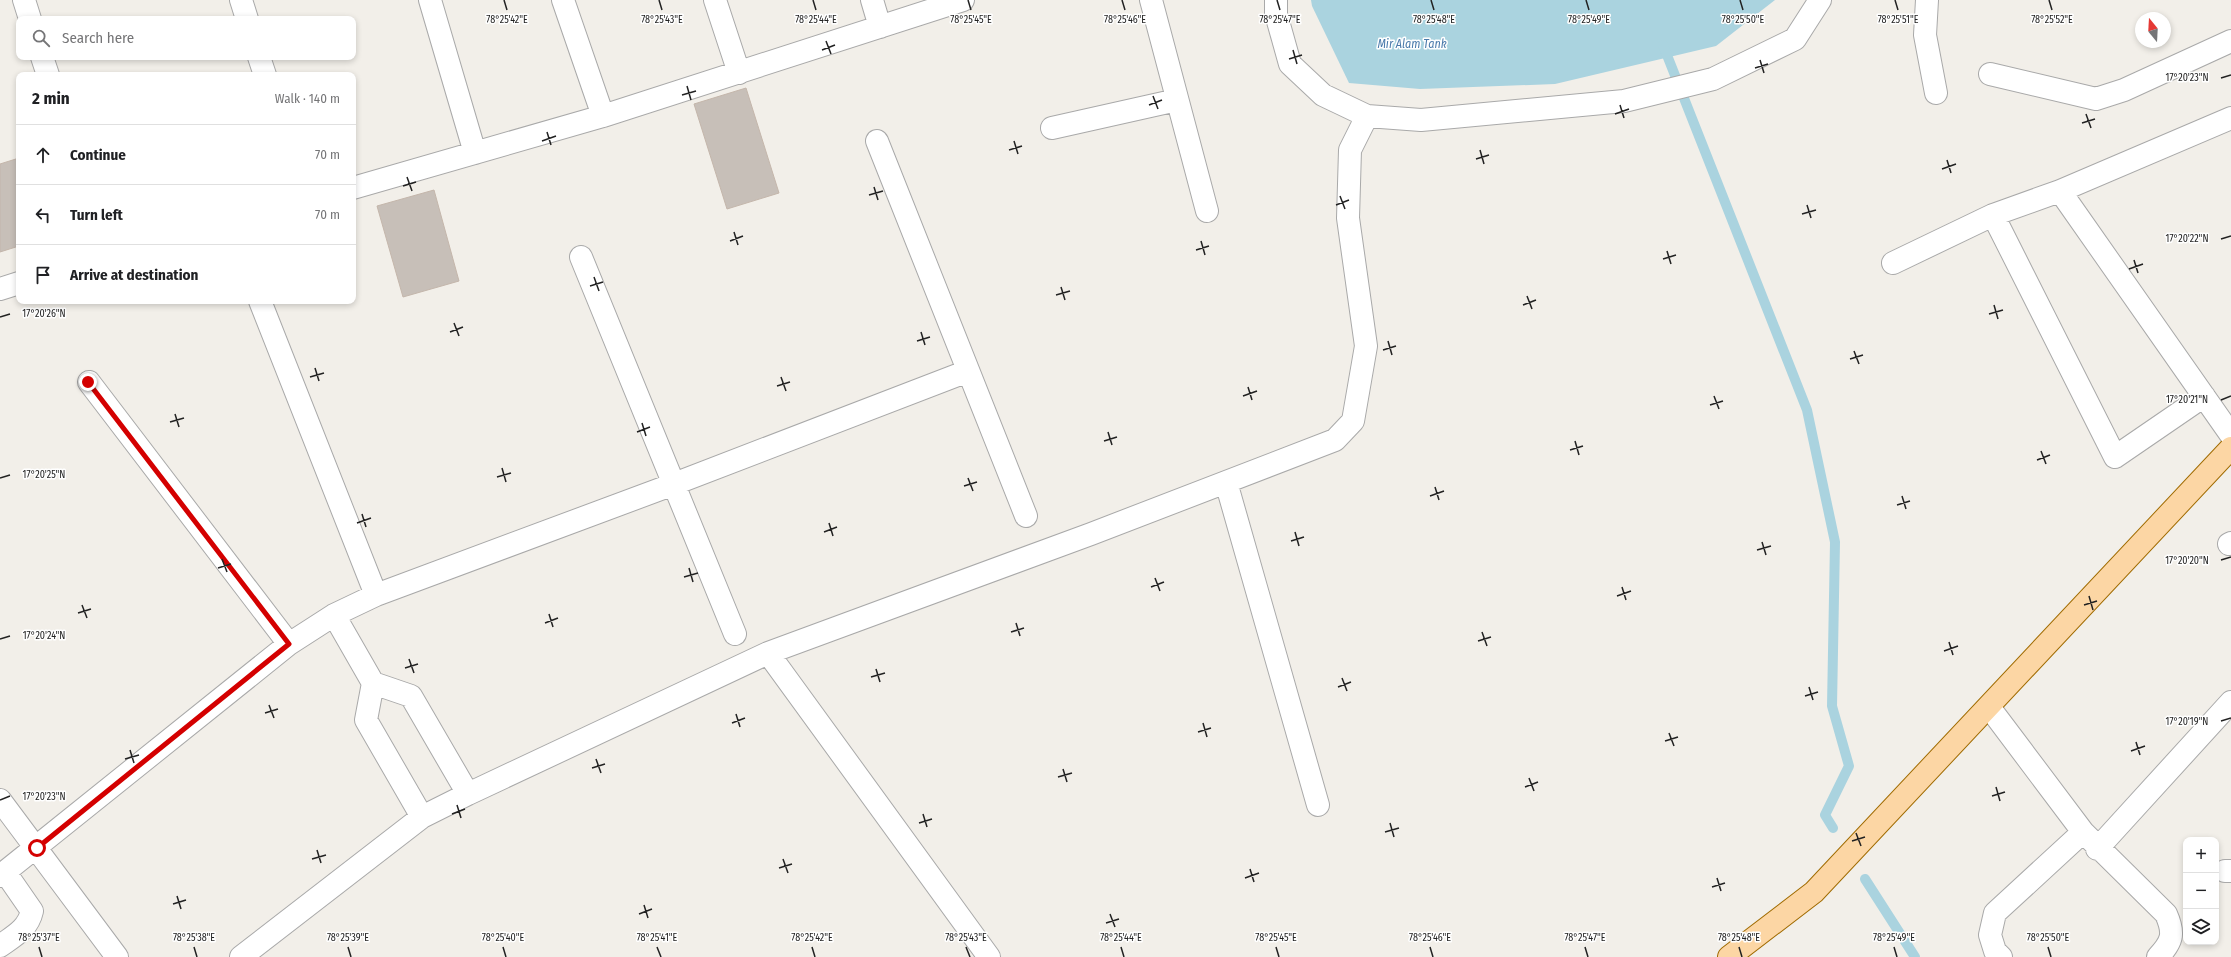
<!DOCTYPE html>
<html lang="en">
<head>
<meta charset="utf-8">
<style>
	body { margin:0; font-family:"Fira Sans Condensed",sans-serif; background:#f2f2f2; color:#202124 }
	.controls { position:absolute; right:12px; bottom:12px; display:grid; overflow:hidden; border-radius:8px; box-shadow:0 2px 6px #0003 }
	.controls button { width:36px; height:36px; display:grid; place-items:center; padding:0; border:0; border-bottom:1px solid #e0e0e0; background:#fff; color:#202124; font:20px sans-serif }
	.compass { position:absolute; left:2135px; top:12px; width:36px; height:36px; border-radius:50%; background:#fff; box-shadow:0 2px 6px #0003; rotate:342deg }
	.stop { position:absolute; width:12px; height:12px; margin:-9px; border:3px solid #d40000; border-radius:50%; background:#fff }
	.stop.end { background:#d40000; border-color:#fff; box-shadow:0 1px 4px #0008 }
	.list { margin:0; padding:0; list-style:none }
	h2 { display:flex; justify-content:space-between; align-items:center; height:52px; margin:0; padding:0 16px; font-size:17px }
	h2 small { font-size:13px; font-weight:400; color:#757577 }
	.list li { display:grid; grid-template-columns:26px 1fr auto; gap:12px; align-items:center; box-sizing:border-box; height:60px; padding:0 16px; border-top:1px solid #e0e0e0 }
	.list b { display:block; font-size:15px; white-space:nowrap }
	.list em { font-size:13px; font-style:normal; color:#757577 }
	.icon { flex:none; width:22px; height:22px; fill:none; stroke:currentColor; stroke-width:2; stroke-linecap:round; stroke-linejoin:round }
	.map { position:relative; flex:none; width:2231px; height:957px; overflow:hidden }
	.search { position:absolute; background:#fff; box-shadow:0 2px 6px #0003; left:16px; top:16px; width:340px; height:44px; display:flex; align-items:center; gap:10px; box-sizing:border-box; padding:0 14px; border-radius:8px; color:#757577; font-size:15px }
	.panel { position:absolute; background:#fff; box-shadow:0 2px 6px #0003; left:16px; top:72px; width:340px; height:232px; border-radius:8px }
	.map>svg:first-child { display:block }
</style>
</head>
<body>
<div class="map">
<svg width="2231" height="957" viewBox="0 0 2231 957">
	<rect width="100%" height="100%" fill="#f2efe9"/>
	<path fill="#aad3df" d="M 1311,0 L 1775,0 L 1716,46 L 1555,84 L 1420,89 L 1349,83 L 1312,6 Z"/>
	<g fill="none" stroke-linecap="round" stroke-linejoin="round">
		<path stroke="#aad3df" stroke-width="10" d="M 1663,45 L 1807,410 L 1835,542 L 1832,706 L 1849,766 L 1825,815 L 1833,828
			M 1865,879 L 1915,957"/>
	</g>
	<path fill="#c7bfb8" stroke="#c4b6ab" d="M 746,88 L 779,193 L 727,209 L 694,104 Z
		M 19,158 L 19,246 L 0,252 L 0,164 Z
		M 434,190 L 459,281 L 403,297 L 377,206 Z"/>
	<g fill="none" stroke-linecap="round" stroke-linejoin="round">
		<defs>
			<path id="minor" d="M 24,0 L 30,19
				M 241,0 L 247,19
				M 430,0 L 475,153
				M 563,0 L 603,116
				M 715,0 L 739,73
				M 872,0 L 880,27
				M 1151,0 L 1207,211
				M 1276,0 L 1276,14 L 1290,64 L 1323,95 L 1367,116 L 1421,120 L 1624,101 L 1713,79 L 1795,39 L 1820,0
				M 1927,0 L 1925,35 L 1936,93
				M 42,57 L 48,75
				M 259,57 L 265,75
				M 1990,74 L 2096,99 L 2124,90 L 2231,41
				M 1052,128 L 1177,100
				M 877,141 L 1026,516
				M 353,188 L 603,116 L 963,0
				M 2060,191 L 2231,435
				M 1993,215 L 2115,457 L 2204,396
				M 581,257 L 735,634
				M 1893,263 L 1993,215 L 2060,191 L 2231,118
				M 0,289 L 19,283
				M 260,301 L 376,595
				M 89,382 L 289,644
				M 1226,482 L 1318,805
				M 2229,544 L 2231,543
				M 334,615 L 373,683 L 366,720 L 422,817
				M 768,653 L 989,957
				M 373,683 L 411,696 L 468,794
				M 1989,707 L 2083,832 L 2166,914 C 2175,934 2172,942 2158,957
				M 0,800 L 117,957
				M 2097,849 L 2231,702
				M 2225,871 L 2231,871
				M 0,876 L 289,644 L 334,615 L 376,595 L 674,484 L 968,371
				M 0,946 C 14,936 28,929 32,911 L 5,872
				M 241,957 L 422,817 L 468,794 L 768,653 L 1091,534 L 1335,440 L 1353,421 L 1366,346 L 1348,218 L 1350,150 L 1367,116
				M 2001,957 L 1995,951 L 1990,935 L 1995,913 L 2083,832"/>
			<path id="major" d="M 1729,957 L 1814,892 L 2231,448"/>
		</defs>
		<use href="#minor" stroke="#a9a9a9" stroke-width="24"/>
		<use href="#major" stroke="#a06b00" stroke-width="24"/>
		<use href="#minor" stroke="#fff" stroke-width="22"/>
		<use href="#major" stroke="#fcd6a4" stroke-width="22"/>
	</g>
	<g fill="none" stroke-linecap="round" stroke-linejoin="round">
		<path stroke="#d40000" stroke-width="5" d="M 37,848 L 289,644 L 88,382"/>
	</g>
	<path fill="none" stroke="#222" stroke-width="1.5" d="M 504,0 L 507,10M 659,0 L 662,10M 813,0 L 816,10M 968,0 L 971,10M 1122,0 L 1125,10M 1277,0 L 1280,10M 1431,0 L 1434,10M 1586,0 L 1589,10M 1740,0 L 1743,10M 1895,0 L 1898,10M 2049,0 L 2052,10M 826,41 L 831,54M 822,50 L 835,45M 1293,50 L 1297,64M 1289,59 L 1302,55M 1760,60 L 1764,73M 1755,68 L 1768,64M 2221,78 L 2231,75M 687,86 L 691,100M 682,95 L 696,91M 1153,96 L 1158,109M 1149,105 L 1162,100M 1620,105 L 1624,118M 1615,114 L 1629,109M 2086,114 L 2091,128M 2082,123 L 2095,119M 547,132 L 551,145M 542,141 L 556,136M 1014,141 L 1018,154M 1009,150 L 1022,146M 1480,150 L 1484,164M 1476,159 L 1489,155M 1947,160 L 1951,173M 1942,169 L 1956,164M 407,177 L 412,191M 403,186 L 416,182M 874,187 L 878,200M 869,195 L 883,191M 1340,196 L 1345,209M 1336,205 L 1349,200M 1807,205 L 1811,218M 1802,214 L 1816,210M 734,232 L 738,245M 2221,239 L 2231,236M 730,241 L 743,236M 1201,241 L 1205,255M 1196,250 L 1209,246M 1667,251 L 1671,264M 1663,259 L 1676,255M 2134,260 L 2138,273M 2129,269 L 2143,264M 594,277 L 599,291M 590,286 L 603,282M 1061,287 L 1065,300M 1056,295 L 1070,291M 1527,296 L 1532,309M 1523,305 L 1536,300M 1994,305 L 1998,319M 1989,314 L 2003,310M 0,317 L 10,314M 454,323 L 459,336M 450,332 L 463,327M 921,332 L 925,345M 917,341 L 930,337M 1388,341 L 1392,355M 1383,350 L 1396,346M 1854,351 L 1859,364M 1850,359 L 1863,355M 315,368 L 319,381M 310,377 L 324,373M 781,377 L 786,391M 777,386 L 790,382M 1248,387 L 1252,400M 1243,396 L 1257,391M 1714,396 L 1719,409M 2221,400 L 2231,396M 1710,405 L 1723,401M 175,414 L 179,427M 170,422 L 184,418M 642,423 L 646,436M 637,432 L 650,427M 1108,432 L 1112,445M 1104,441 L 1117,437M 1575,441 L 1579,455M 1570,450 L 1583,446M 2041,451 L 2046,464M 2037,460 L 2050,455M 502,468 L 506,482M 497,477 L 511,473M 0,478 L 10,475M 968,478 L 973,491M 964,486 L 977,482M 1435,487 L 1439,500M 1430,496 L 1444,491M 1902,496 L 1906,509M 1897,505 L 1910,501M 362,514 L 366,527M 357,523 L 371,518M 829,523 L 833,536M 824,532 L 837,527M 1295,532 L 1299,546M 1291,541 L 1304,537M 1762,542 L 1766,555M 1757,550 L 1771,546M 222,559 L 227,572M 2221,560 L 2231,557M 218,568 L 231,564M 689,568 L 693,582M 684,577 L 698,573M 1155,578 L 1160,591M 1151,587 L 1164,582M 1622,587 L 1626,600M 1617,596 L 1631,591M 2089,596 L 2093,610M 82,605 L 87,618M 2084,605 L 2097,601M 78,613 L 91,609M 549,614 L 553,627M 545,623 L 558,618M 1016,623 L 1020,636M 1011,632 L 1024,628M 1482,632 L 1487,646M 0,639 L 10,636M 1478,641 L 1491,637M 1949,642 L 1953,655M 1944,651 L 1958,646M 409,659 L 414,673M 405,668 L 418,664M 876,669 L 880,682M 871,677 L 885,673M 1342,678 L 1347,691M 1338,687 L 1351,682M 1809,687 L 1813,700M 1805,696 L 1818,692M 269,705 L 274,718M 265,713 L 278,709M 736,714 L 740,727M 2221,721 L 2231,718M 732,723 L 745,718M 1203,723 L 1207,737M 1198,732 L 1211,728M 1669,733 L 1674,746M 1665,741 L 1678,737M 2136,742 L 2140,755M 130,750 L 134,763M 2131,751 L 2145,746M 125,759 L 139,755M 596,759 L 601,773M 592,768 L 605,764M 1063,769 L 1067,782M 1058,777 L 1072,773M 1529,778 L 1534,791M 1525,787 L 1538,782M 1996,787 L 2000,801M 1992,796 L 2005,792M 0,800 L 10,796M 457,805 L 461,818M 452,814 L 465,809M 923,814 L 927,827M 919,823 L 932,819M 1390,823 L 1394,837M 1385,832 L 1399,828M 1856,833 L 1861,846M 1852,841 L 1865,837M 317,850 L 321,863M 312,859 L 326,855M 783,859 L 788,873M 779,868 L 792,864M 1250,869 L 1254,882M 1245,878 L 1259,873M 1717,878 L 1721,891M 1712,887 L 1725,883M 177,896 L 181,909M 173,904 L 186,900M 644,905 L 648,918M 639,914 L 652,909M 1110,914 L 1115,927M 1106,923 L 1119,919M 39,947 L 42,957M 194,947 L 197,957M 348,947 L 351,957M 503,947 L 506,957M 657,947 L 661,957M 812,947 L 815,957M 966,947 L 970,957M 1121,947 L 1124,957M 1276,947 L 1279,957M 1430,947 L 1433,957M 1585,947 L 1588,957M 1739,947 L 1742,957M 1894,947 L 1897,957M 2048,947 L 2051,957"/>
	<g text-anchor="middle" stroke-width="3" stroke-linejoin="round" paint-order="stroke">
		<g font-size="12" font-style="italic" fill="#4a7aab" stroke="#fff">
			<text x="1412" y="48">Mir Alam Tank</text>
		</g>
	</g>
	<g font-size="10" text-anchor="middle" fill="#222" stroke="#fff" stroke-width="3" stroke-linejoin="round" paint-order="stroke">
		<text x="507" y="23">78°25'42"E</text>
		<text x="662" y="23">78°25'43"E</text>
		<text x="816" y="23">78°25'44"E</text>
		<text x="971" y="23">78°25'45"E</text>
		<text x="1125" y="23">78°25'46"E</text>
		<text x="1280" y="23">78°25'47"E</text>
		<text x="1434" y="23">78°25'48"E</text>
		<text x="1589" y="23">78°25'49"E</text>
		<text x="1743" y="23">78°25'50"E</text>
		<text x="1898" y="23">78°25'51"E</text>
		<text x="2052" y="23">78°25'52"E</text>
		<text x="2187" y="81">17°20'23"N</text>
		<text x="2187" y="242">17°20'22"N</text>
		<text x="44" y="317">17°20'26"N</text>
		<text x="2187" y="403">17°20'21"N</text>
		<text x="44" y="478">17°20'25"N</text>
		<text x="2187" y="564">17°20'20"N</text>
		<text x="44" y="639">17°20'24"N</text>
		<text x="2187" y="725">17°20'19"N</text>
		<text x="44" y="800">17°20'23"N</text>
		<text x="39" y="941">78°25'37"E</text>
		<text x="194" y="941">78°25'38"E</text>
		<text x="348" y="941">78°25'39"E</text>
		<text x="503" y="941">78°25'40"E</text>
		<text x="657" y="941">78°25'41"E</text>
		<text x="812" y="941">78°25'42"E</text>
		<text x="966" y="941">78°25'43"E</text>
		<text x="1121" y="941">78°25'44"E</text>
		<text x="1276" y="941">78°25'45"E</text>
		<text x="1430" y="941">78°25'46"E</text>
		<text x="1585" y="941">78°25'47"E</text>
		<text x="1739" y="941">78°25'48"E</text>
		<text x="1894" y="941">78°25'49"E</text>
		<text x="2048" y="941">78°25'50"E</text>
	</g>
</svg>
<div class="controls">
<button>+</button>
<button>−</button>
<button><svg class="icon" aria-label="layers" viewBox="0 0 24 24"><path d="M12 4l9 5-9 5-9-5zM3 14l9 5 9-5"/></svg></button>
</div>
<svg class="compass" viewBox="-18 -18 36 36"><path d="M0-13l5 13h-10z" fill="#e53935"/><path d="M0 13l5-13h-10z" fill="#757577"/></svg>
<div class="stop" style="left:37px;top:848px"></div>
<div class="stop end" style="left:88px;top:382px"></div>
<div class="search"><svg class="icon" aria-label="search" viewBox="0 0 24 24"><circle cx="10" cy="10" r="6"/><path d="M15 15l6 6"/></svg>Search here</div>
<section class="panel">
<h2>2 min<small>Walk · 140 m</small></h2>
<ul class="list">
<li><svg class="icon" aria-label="ahead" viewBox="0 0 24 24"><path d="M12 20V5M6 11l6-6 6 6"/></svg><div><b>Continue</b></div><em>70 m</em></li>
<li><svg class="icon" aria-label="left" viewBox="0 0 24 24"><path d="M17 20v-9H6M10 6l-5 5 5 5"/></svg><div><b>Turn left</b></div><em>70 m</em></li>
<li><svg class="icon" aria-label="arrive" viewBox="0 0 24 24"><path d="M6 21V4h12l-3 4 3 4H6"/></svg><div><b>Arrive at destination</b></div></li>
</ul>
</section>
</div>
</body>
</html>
